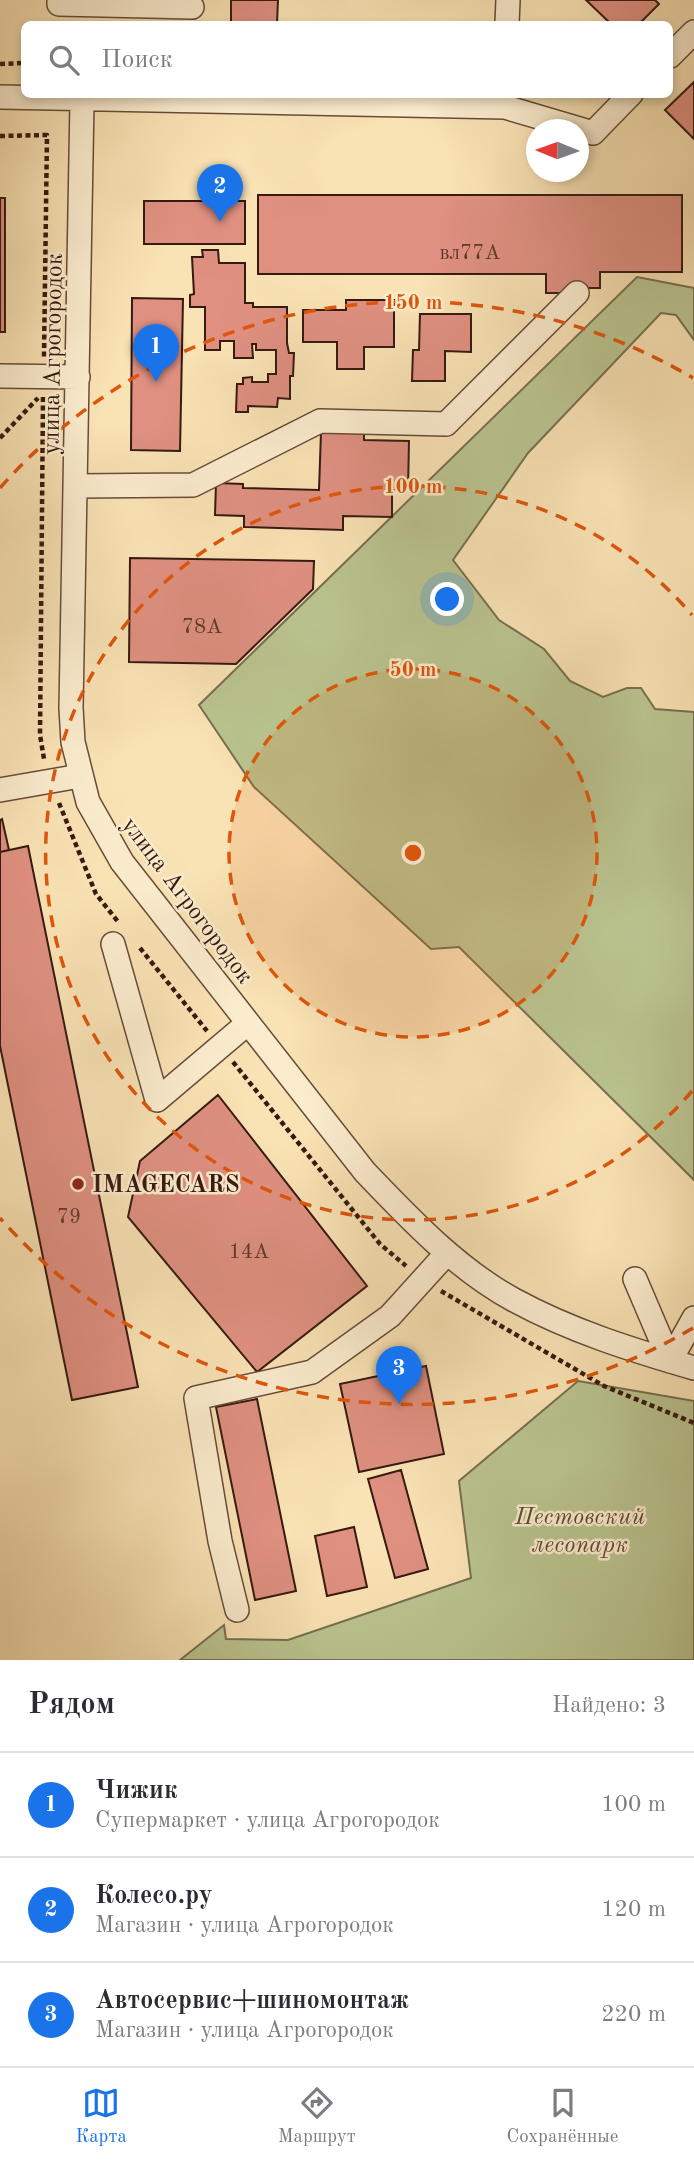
<!DOCTYPE html>
<html lang="ru">
<head>
<meta charset="utf-8">
<style>
	body { margin:0; font-family:"Old Standard TT",serif; background:#f7f7f7; color:#2b2b33 }
	.compass { position:absolute; left:526px; top:119px; width:63px; height:63px; border-radius:50%; background:#fff; box-shadow:0 4px 10px #0003; rotate:271deg }
	.you { position:absolute; left:448px; top:600px; width:24px; height:24px; margin:-18px; border:5px solid #fff; border-radius:50%; background:#1a73e8; box-shadow:0 0 0 10px #1a73e833 }
	.badge { display:grid; place-items:center; width:46px; height:46px; border-radius:50%; background:#1a73e8; color:#fff; font-size:23px; font-weight:700 }
	.pin { position:absolute; translate:-50% -58px; filter:drop-shadow(0 2px 4px #0008) }
	.pin::after { content:''; position:absolute; top:37px; width:24px; height:21px; background:inherit; clip-path:polygon(0 0,100% 0,50% 100%) }
	.list { margin:0; padding:0; list-style:none }
	h2 { display:flex; justify-content:space-between; align-items:center; height:91px; margin:0; padding:0 28px; font-size:30px }
	h2 small { font-size:23px; font-weight:400; color:#7c7c81 }
	.list li { display:grid; grid-template-columns:46px 1fr auto; gap:21px; align-items:center; box-sizing:border-box; height:105px; padding:0 28px; border-top:2px solid #e1e1e2 }
	.list b { display:block; font-size:26px; white-space:nowrap }
	.list p { margin:0; font-size:23px; white-space:nowrap; color:#7c7c81 }
	.list em { font-size:23px; font-style:normal; color:#7c7c81 }
	.icon { flex:none; width:38px; height:38px; fill:none; stroke:currentColor; stroke-width:2; stroke-linecap:round; stroke-linejoin:round }
	.map { position:relative; flex:none; width:694px; height:1660px; overflow:hidden }
	.search { position:absolute; background:#fff; box-shadow:0 4px 10px #0003; left:21px; right:21px; top:21px; height:77px; display:flex; align-items:center; gap:18px; box-sizing:border-box; padding:0 24px; border-radius:10px; color:#7c7c81; font-size:26px }
	.sheet { height:406px; background:#fff }
	nav { display:flex; justify-content:space-around; align-items:center; box-sizing:border-box; height:98px; border-top:2px solid #e1e1e2; background:#fff; font-size:19px; color:#7c7c81 }
	nav a { display:grid; justify-items:center; gap:4px }
	nav .on { color:#1a73e8 }
	.map>svg:first-child { display:block }
</style>
</head>
<body>
<div class="map">
<svg width="694" height="1660" viewBox="0 0 694 1660">
	<rect width="100%" height="100%" fill="#f9e2b4"/>
	<filter id="stains"><feTurbulence type="fractalNoise" baseFrequency=".00286" numOctaves="4"/><feColorMatrix values="0 0 0 0 .2 0 0 0 0 .09 0 0 0 0 .02 0 0 0 .5 -.17"/></filter>
	<radialGradient id="worn" r=".72"><stop offset=".6" stop-color="#630" stop-opacity="0"/><stop offset="1" stop-color="#630" stop-opacity=".3"/></radialGradient>
	<path fill="#bac490" stroke="#786f50" stroke-width="2" d="M 637,277 L 694,288 L 694,340 L 676,315 L 661,313 L 528,453 L 453,560 L 499,620 L 544,649 L 570,681 L 603,697 L 627,688 L 641,688 L 655,709 L 694,712 L 694,1180 L 459,947 L 431,949 L 254,787 L 199,705 Z
		M 578,1381 L 694,1401 L 694,1660 L 180,1660 L 224,1625 L 226,1639 L 288,1640 L 471,1578 L 459,1481 Z"/>
	<path fill="#df9081" stroke="#361a10" stroke-width="2" d="M 231,0 L 278,0 L 277,24 L 231,24 Z
		M 586,0 L 655,0 L 659,4 L 639,24 L 611,24 Z
		M 694,82 L 694,139 L 665,110 Z
		M 258,195 L 682,195 L 682,272 L 600,272 L 600,288 L 578,288 L 577,293 L 546,293 L 546,274 L 258,274 Z
		M 0,198 L 5,198 L 5,332 L 0,332 Z
		M 144,201 L 245,201 L 245,244 L 144,244 Z
		M 202,250 L 218,250 L 219,263 L 245,263 L 245,303 L 253,303 L 253,307 L 287,307 L 287,343 L 289,353 L 294,353 L 293,376 L 290,376 L 290,399 L 278,398 L 277,407 L 248,406 L 248,412 L 236,412 L 237,384 L 243,384 L 243,378 L 252,377 L 252,382 L 268,382 L 268,374 L 276,374 L 276,350 L 256,350 L 256,344 L 252,344 L 253,358 L 234,358 L 234,341 L 220,341 L 220,350 L 205,350 L 205,307 L 190,307 L 190,295 L 194,294 L 192,257 L 203,257 Z
		M 132,298 L 183,299 L 180,451 L 131,450 Z
		M 346,300 L 394,300 L 394,347 L 364,347 L 364,369 L 337,369 L 337,342 L 303,342 L 303,310 L 346,310 Z
		M 420,314 L 471,314 L 471,352 L 445,351 L 445,381 L 412,381 L 413,350 L 419,350 Z
		M 321,432 L 364,433 L 364,440 L 409,441 L 408,490 L 392,490 L 392,517 L 343,516 L 343,530 L 244,527 L 244,516 L 215,515 L 216,483 L 243,484 L 243,488 L 319,490 Z
		M 130,558 L 314,561 L 313,589 L 236,664 L 129,662 Z
		M 2,819 L 9,850 L 0,852 L 0,820 Z
		M 28,846 L 138,1387 L 72,1400 L 0,1046 L 0,852 Z
		M 218,1095 L 367,1286 L 257,1372 L 128,1217 L 140,1161 Z
		M 426,1366 L 444,1454 L 359,1472 L 340,1384 Z
		M 257,1399 L 296,1591 L 255,1600 L 216,1407 Z
		M 401,1470 L 428,1569 L 395,1578 L 368,1479 Z
		M 354,1527 L 367,1587 L 327,1596 L 315,1536 Z"/>
	<g fill="none" stroke-linecap="round" stroke-linejoin="round">
		<defs>
			<path id="minor" d="M 59,0 L 59,4 L 192,7
				M 507,24 L 508,0
				M 670,56 L 694,32
				M 0,97 L 505,107 L 505,94
				M 82,101 L 71,708 L 73,742 L 88,802 L 122,862 L 365,1172 C 410,1219 457,1269 514,1300 C 571,1331 632,1350 694,1368
				M 505,107 L 593,133 L 631,94
				M 0,376 L 78,377
				M 76,486 L 193,485 L 320,421 L 446,424 L 577,293
				M 0,790 L 80,776
				M 113,944 L 157,1100 L 248,1023
				M 635,1279 L 670,1361
				M 670,1361 L 694,1318
				M 237,1610 L 220,1541 L 196,1398 L 312,1372 L 390,1316 L 447,1253"/>
		</defs>
		<use href="#minor" stroke="#674c39" stroke-width="26"/>
		<path stroke="#361a10" stroke-width="4.5" stroke-dasharray="5 3.5" stroke-linecap="butt" d="M 0,64 L 24,63
			M 0,136 L 47,135 L 44,357
			M 43,397 L 40,735 L 44,759
			M 0,438 L 38,398
			M 59,803 L 96,894 L 119,923
			M 140,948 L 207,1031
			M 233,1062 L 380,1244 L 406,1266
			M 441,1291 L 604,1386 L 694,1423"/>
		<use href="#minor" stroke="#fbecce" stroke-width="23"/>
	</g>
	<circle cx="413" cy="853" r="184" fill="#df560c" fill-opacity=".12"/>
	<g fill="none" stroke="#df560c" stroke-width="3.5" stroke-dasharray="12 9">
		<circle cx="413" cy="853" r="184"/>
		<path d="M692 1091A367 367 0 1 1 692 615"/>
		<path d="M693 1328A551 551 0 0 1 0 1218M0 488A551 551 0 0 1 693 378"/>
	</g>
	<circle fill="#8f2418" stroke="#fbecce" stroke-width="2.5" cx="78" cy="1184" r="7"/>
	<g text-anchor="middle" stroke-width="5" stroke-linejoin="round" paint-order="stroke">
		<g font-size="21" fill="#60382c">
			<text x="470" y="259">вл77А</text>
			<text x="202" y="633">78А</text>
			<text x="69" y="1223">79</text>
			<text x="249" y="1258">14А</text>
		</g>
		<g font-size="24" fill="#361a10" stroke="#fbecce">
			<text transform="translate(52 354) rotate(-89)" y="8">улица Агрогородок</text>
			<text transform="translate(188 900) rotate(53)" y="8">улица Агрогородок</text>
		</g>
		<g font-size="24" font-weight="bold" fill="#361a10" stroke="#fbecce" text-anchor="start">
			<text x="92" y="1192">IMAGECARS</text>
		</g>
		<g font-size="24" font-style="italic" fill="#5e4d36" stroke="#fbecce">
			<text x="580" y="1524">Пестовский<tspan x="580" dy="28">лесопарк</tspan></text>
		</g>
	</g>
	<circle cx="413" cy="853" r="10" fill="#df560c" stroke="#fbecce" stroke-width="3.5"/>
	<g font-size="21" text-anchor="middle" font-weight="bold" fill="#df560c" stroke="#fbecce" stroke-width="5" stroke-linejoin="round" paint-order="stroke">
		<text x="413" y="309">150 m</text>
		<text x="413" y="493">100 m</text>
		<text x="413" y="676">50 m</text>
	</g>
	<rect width="100%" height="100%" filter="url(#stains)"/>
	<rect width="100%" height="100%" fill="url(#worn)"/>
</svg>
<svg class="compass" viewBox="-18 -18 36 36"><path d="M0-13l5 13h-10z" fill="#e53935"/><path d="M0 13l5-13h-10z" fill="#7c7c81"/></svg>
<div class="you"></div>
<div class="pin badge" style="left:156px;top:382px">1</div>
<div class="pin badge" style="left:220px;top:222px">2</div>
<div class="pin badge" style="left:399px;top:1404px">3</div>
<div class="search"><svg class="icon" aria-label="search" viewBox="0 0 24 24"><circle cx="10" cy="10" r="6"/><path d="M15 15l6 6"/></svg>Поиск</div>
</div>
<section class="sheet">
<h2>Рядом<small>Найдено: 3</small></h2>
<ul class="list">
<li><span class="badge">1</span><div><b>Чижик</b><p>Супермаркет · улица Агрогородок</p></div><em>100 m</em></li>
<li><span class="badge">2</span><div><b>Колесо.ру</b><p>Магазин · улица Агрогородок</p></div><em>120 m</em></li>
<li><span class="badge">3</span><div><b>Автосервис+шиномонтаж</b><p>Магазин · улица Агрогородок</p></div><em>220 m</em></li>
</ul>
</section>
<nav>
<a class="on"><svg class="icon" aria-label="map" viewBox="0 0 24 24"><path d="M3 6l6-2 6 2 6-2v14l-6 2-6-2-6 2zM9 4v14M15 6v14"/></svg>Карта</a>
<a><svg class="icon" aria-label="directions" viewBox="0 0 24 24"><path d="M12 3l9 9-9 9-9-9zM9 14v-3h6M13 9l2 2-2 2"/></svg>Маршрут</a>
<a><svg class="icon" aria-label="saved" viewBox="0 0 24 24"><path d="M7 4h10v16l-5-4-5 4z"/></svg>Сохранённые</a>
</nav>
</body>
</html>
